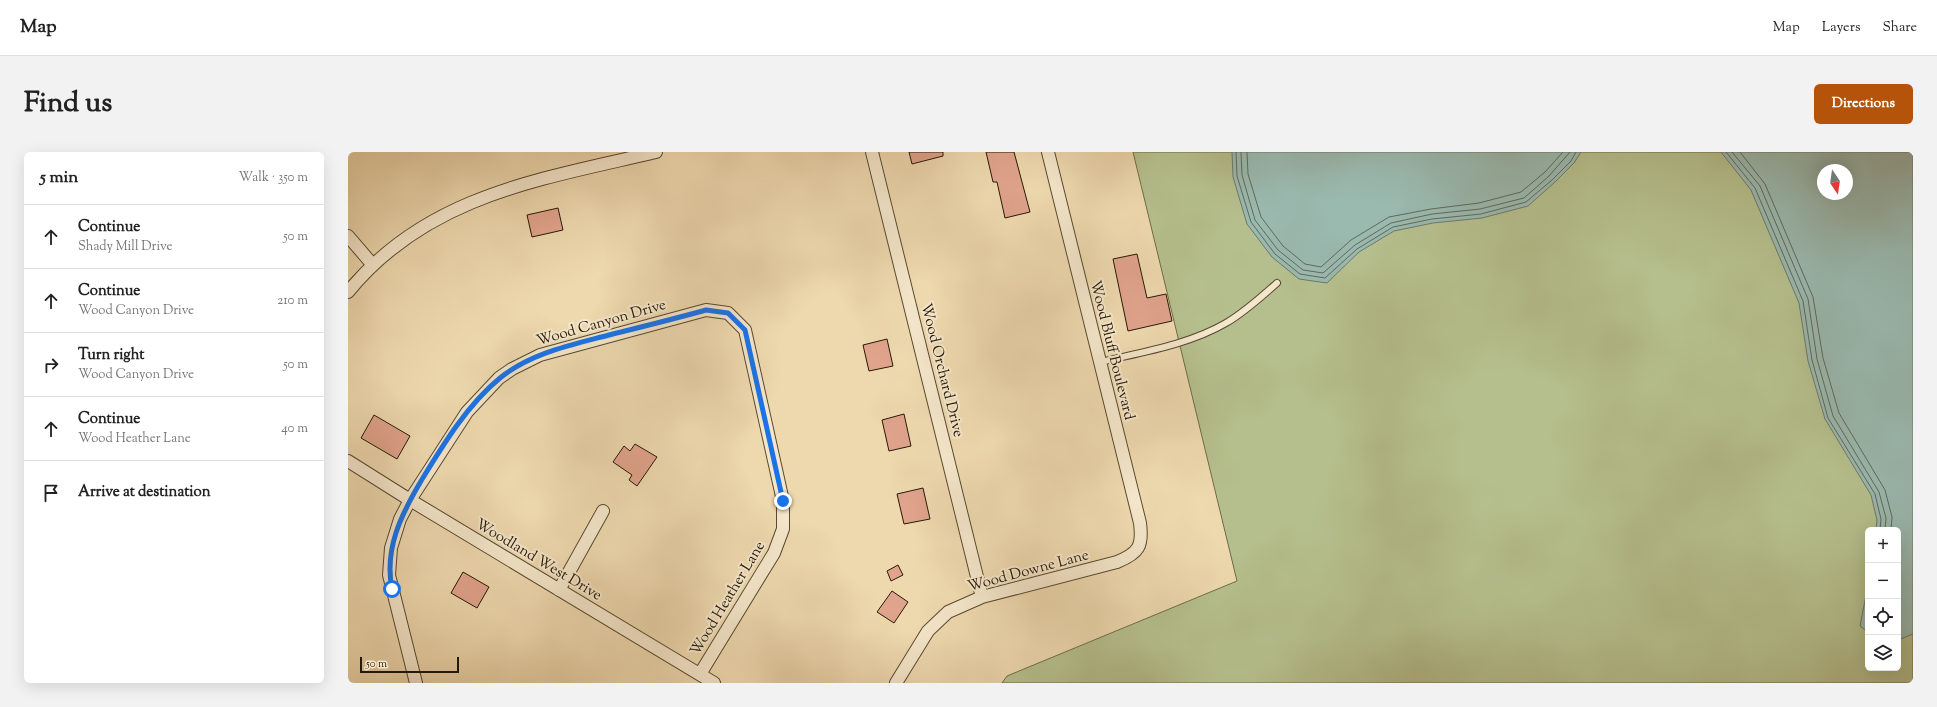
<!DOCTYPE html>
<html lang="en">
<head>
<meta charset="utf-8">
<style>
	body { margin:0; font-family:"Sorts Mill Goudy",serif; background:#f2f2f2; color:#222 }
	.controls { position:absolute; right:12px; bottom:12px; display:grid; overflow:hidden; border-radius:6px; box-shadow:0 4px 16px #0002 }
	.controls button { width:36px; height:36px; display:grid; place-items:center; padding:0; border:0; border-bottom:1px solid #e0e0e0; background:#fff; color:#222; font:20px sans-serif }
	.compass { position:absolute; left:1469px; top:12px; width:36px; height:36px; border-radius:50%; background:#fff; box-shadow:0 4px 16px #0002; rotate:167deg }
	.scale { position:absolute; left:12px; bottom:10px; width:99px; box-sizing:border-box; padding-left:4px; border:2px solid #261907; border-top:0; font-size:11px; line-height:14px; white-space:nowrap; color:#261907; -webkit-text-stroke:3px #f4e6ca; paint-order:stroke }
	.stop { position:absolute; width:12px; height:12px; margin:-9px; border:3px solid #1a73e8; border-radius:50%; background:#fff }
	.stop.end { background:#1a73e8; border-color:#fff; box-shadow:0 1px 4px #0008 }
	.list { margin:0; padding:0; list-style:none }
	h2 { display:flex; justify-content:space-between; align-items:center; height:52px; margin:0; padding:0 16px; font-size:17px }
	h2 small { font-size:13px; font-weight:400; color:#767676 }
	.list li { display:grid; grid-template-columns:26px 1fr auto; gap:12px; align-items:center; box-sizing:border-box; height:64px; padding:0 16px; border-top:1px solid #e0e0e0 }
	.list b { display:block; font-size:15px; white-space:nowrap }
	.list p { margin:0; font-size:13px; white-space:nowrap; color:#767676 }
	.list em { font-size:13px; font-style:normal; color:#767676 }
	.icon { flex:none; width:22px; height:22px; fill:none; stroke:currentColor; stroke-width:2; stroke-linecap:round; stroke-linejoin:round }
	.map { position:relative; flex:none; width:1565px; height:531px; overflow:hidden; border-radius:6px }
	header { display:flex; align-items:center; gap:24px; box-sizing:border-box; height:56px; padding:0 20px; background:#fff; border-bottom:1px solid #e0e0e0 }
	header strong { font-size:19px }
	nav { display:flex; gap:22px; margin-inline-start:auto; font-size:14px }
	.intro { display:flex; align-items:center; justify-content:space-between; box-sizing:border-box; height:96px; padding:0 24px }
	h1 { margin:0; font-size:28px }
	.button { padding:10px 18px; border-radius:6px; background:#b45309; color:#fff; font-size:14px; font-weight:700 }
	main { display:flex; gap:24px; padding:0 24px }
	aside { flex:1; background:#fff; border-radius:6px; box-shadow:0 4px 16px #0002 }
	.map>svg:first-child { display:block }
</style>
</head>
<body>
<header>
<strong>Map</strong>
<nav><a>Map</a><a>Layers</a><a>Share</a></nav>
</header>
<div class="intro"><h1>Find us</h1><a class="button">Directions</a></div>
<main>
<aside>
<h2>5 min<small>Walk · 350 m</small></h2>
<ul class="list">
<li><svg class="icon" aria-label="ahead" viewBox="0 0 24 24"><path d="M12 20V5M6 11l6-6 6 6"/></svg><div><b>Continue</b><p>Shady Mill Drive</p></div><em>50 m</em></li>
<li><svg class="icon" aria-label="ahead" viewBox="0 0 24 24"><path d="M12 20V5M6 11l6-6 6 6"/></svg><div><b>Continue</b><p>Wood Canyon Drive</p></div><em>210 m</em></li>
<li><svg class="icon" aria-label="right" viewBox="0 0 24 24"><path d="M7 20v-9h11M14 6l5 5-5 5"/></svg><div><b>Turn right</b><p>Wood Canyon Drive</p></div><em>50 m</em></li>
<li><svg class="icon" aria-label="ahead" viewBox="0 0 24 24"><path d="M12 20V5M6 11l6-6 6 6"/></svg><div><b>Continue</b><p>Wood Heather Lane</p></div><em>40 m</em></li>
<li><svg class="icon" aria-label="arrive" viewBox="0 0 24 24"><path d="M6 21V4h12l-3 4 3 4H6"/></svg><div><b>Arrive at destination</b></div></li>
</ul>
</aside>
<div class="map">
<svg width="1565" height="531" viewBox="0 0 1565 531">
	<rect width="100%" height="100%" fill="#eed8ae"/>
	<filter id="stains"><feTurbulence type="fractalNoise" baseFrequency=".005" numOctaves="4"/><feColorMatrix values="0 0 0 0 .2 0 0 0 0 .09 0 0 0 0 .02 0 0 0 .5 -.17"/></filter>
	<radialGradient id="worn" r=".72"><stop offset=".6" stop-color="#630" stop-opacity="0"/><stop offset="1" stop-color="#630" stop-opacity=".3"/></radialGradient>
	<path fill="#b5bf8d" stroke="#6e6c4a" fill-rule="evenodd" d="M 785,0 L 1565,0 L 1565,531 L 654,531 L 659,524 L 889,429 ZM 1475,18 L 1499,18 L 1499,42 L 1475,42 ZM 1520,378 L 1550,378 L 1550,516 L 1520,516 Z"/>
	<path fill="#9ab9af" stroke="#6c796c" fill-rule="evenodd" d="M 884,0 L 1233,0 L 1226,11 L 1207,30 L 1180,54 L 1134,66 L 1085,71 L 1046,79 L 1011,100 L 979,131 L 951,127 L 924,105 L 899,72 L 885,25 Z
		M 1373,0 L 1565,0 L 1565,482 L 1550,488 L 1550,378 L 1528,378 L 1529,368 L 1523,343 L 1477,267 L 1460,209 L 1451,151 L 1403,38 ZM 1475,18 L 1499,18 L 1499,42 L 1475,42 Z
		M 1520,433 L 1520,480 L 1512,474 Z"/>
	<g fill="none" stroke-linecap="round" stroke-linejoin="round">
		<path stroke="#60695b" stroke-width="1" d="M 888,0 L 889,24 L 903,70 L 927,102 L 952,122 L 977,126 L 1009,97 L 1045,75 L 1084,67 L 1133,62 L 1178,50 L 1204,28 L 1223,9 L 1228,0
			M 893,0 L 894,23 L 907,68 L 930,98 L 955,118 L 975,121 L 1007,93 L 1043,71 L 1084,62 L 1132,57 L 1176,46 L 1201,24 L 1222,0
			M 899,0 L 900,22 L 913,65 L 935,94 L 957,112 L 973,115 L 1003,88 L 1041,65 L 1083,57 L 1131,51 L 1173,40 L 1197,20 L 1215,0
			M 1378,0 L 1407,36 L 1455,149 L 1464,208 L 1480,266 L 1527,342 L 1533,367 L 1532,378
			M 1384,0 L 1412,34 L 1460,147 L 1469,207 L 1485,264 L 1531,340 L 1538,366 L 1537,378
			M 1392,0 L 1417,32 L 1465,145 L 1475,206 L 1491,261 L 1537,338 L 1544,365 L 1543,378"/>
	</g>
	<path fill="#e0a38c" stroke="#261907" d="M 561,0 L 595,0 L 595,4 L 564,12 Z
		M 638,0 L 666,0 L 682,60 L 657,66 L 649,30 L 645,30 Z
		M 210,56 L 215,78 L 184,85 L 179,63 Z
		M 789,102 L 799,146 L 818,142 L 824,169 L 780,179 L 765,107 Z
		M 539,187 L 545,214 L 521,219 L 515,193 Z
		M 556,262 L 563,294 L 541,299 L 534,268 Z
		M 26,263 L 62,284 L 49,307 L 13,286 Z
		M 287,292 L 309,305 L 289,334 L 281,328 L 284,323 L 265,310 L 276,294 L 282,299 Z
		M 575,336 L 582,367 L 556,372 L 549,342 Z
		M 550,413 L 555,423 L 543,429 L 539,419 Z
		M 115,420 L 141,435 L 129,456 L 103,441 Z
		M 544,439 L 560,450 L 546,471 L 529,460 Z"/>
	<g fill="none" stroke-linecap="round" stroke-linejoin="round">
		<defs>
			<path id="lane" d="M 752,210 C 794,200 840,193 878,171 C 897,160 913,145 929,131"/>
			<path id="street" d="M 524,0 L 634,445
				M 0,84 L 24,112
				M 0,140 C 79,43 194,27 308,0
				M 0,309 L 62,348 L 366,531
				M 211,438 L 255,359
				M 68,531 L 41,423 L 43,396 L 52,367 L 62,348 L 119,260 L 151,226 L 164,217 L 192,203 L 358,158 L 380,161 L 397,178 L 435,349 L 435,377 L 426,401 L 352,522
				M 548,531 L 580,479 L 600,460 L 634,445 L 769,410 C 791,401 795,394 792,371 L 700,0"/>
		</defs>
		<use href="#lane" stroke="#584931" stroke-width="8"/>
		<use href="#street" stroke="#584931" stroke-width="14"/>
		<use href="#lane" stroke="#f4e6ca" stroke-width="6"/>
		<use href="#street" stroke="#f4e6ca" stroke-width="12"/>
	</g>
	<g fill="none" stroke-linecap="round" stroke-linejoin="round">
		<path stroke="#1a73e8" stroke-width="5" d="M 44,437 C 36,397 53,363 73,329 C 95,293 119,253 152,226 C 183,201 223,193 261,183 C 293,175 326,167 358,158 L 380,161 L 397,178 L 435,349"/>
	</g>
	<g text-anchor="middle" stroke-width="4" stroke-linejoin="round" paint-order="stroke">
		<g font-size="15" fill="#261907" stroke="#f4e6ca">
			<text transform="translate(253 170) rotate(-16)" y="5">Wood Canyon Drive</text>
			<text transform="translate(765 198) rotate(76)" y="5">Wood Bluff Boulevard</text>
			<text transform="translate(595 218) rotate(76)" y="5">Wood Orchard Drive</text>
			<text transform="translate(191 407) rotate(31)" y="5">Woodland West Drive</text>
			<text transform="translate(680 418) rotate(-15)" y="5">Wood Downe Lane</text>
			<text transform="translate(379 446) rotate(-59)" y="5">Wood Heather Lane</text>
		</g>
	</g>
	<rect width="100%" height="100%" filter="url(#stains)"/>
	<rect width="100%" height="100%" fill="url(#worn)"/>
</svg>
<div class="controls">
<button>+</button>
<button>−</button>
<button><svg class="icon" aria-label="locate" viewBox="0 0 24 24"><circle cx="12" cy="12" r="6"/><path d="M12 2v4M12 18v4M2 12h4M18 12h4"/></svg></button>
<button><svg class="icon" aria-label="layers" viewBox="0 0 24 24"><path d="M12 4l9 5-9 5-9-5zM3 14l9 5 9-5"/></svg></button>
</div>
<svg class="compass" viewBox="-18 -18 36 36"><path d="M0-13l5 13h-10z" fill="#e53935"/><path d="M0 13l5-13h-10z" fill="#767676"/></svg>
<div class="scale">50 m</div>
<div class="stop" style="left:44px;top:437px"></div>
<div class="stop end" style="left:435px;top:349px"></div>
</div>
</main>
</body>
</html>
